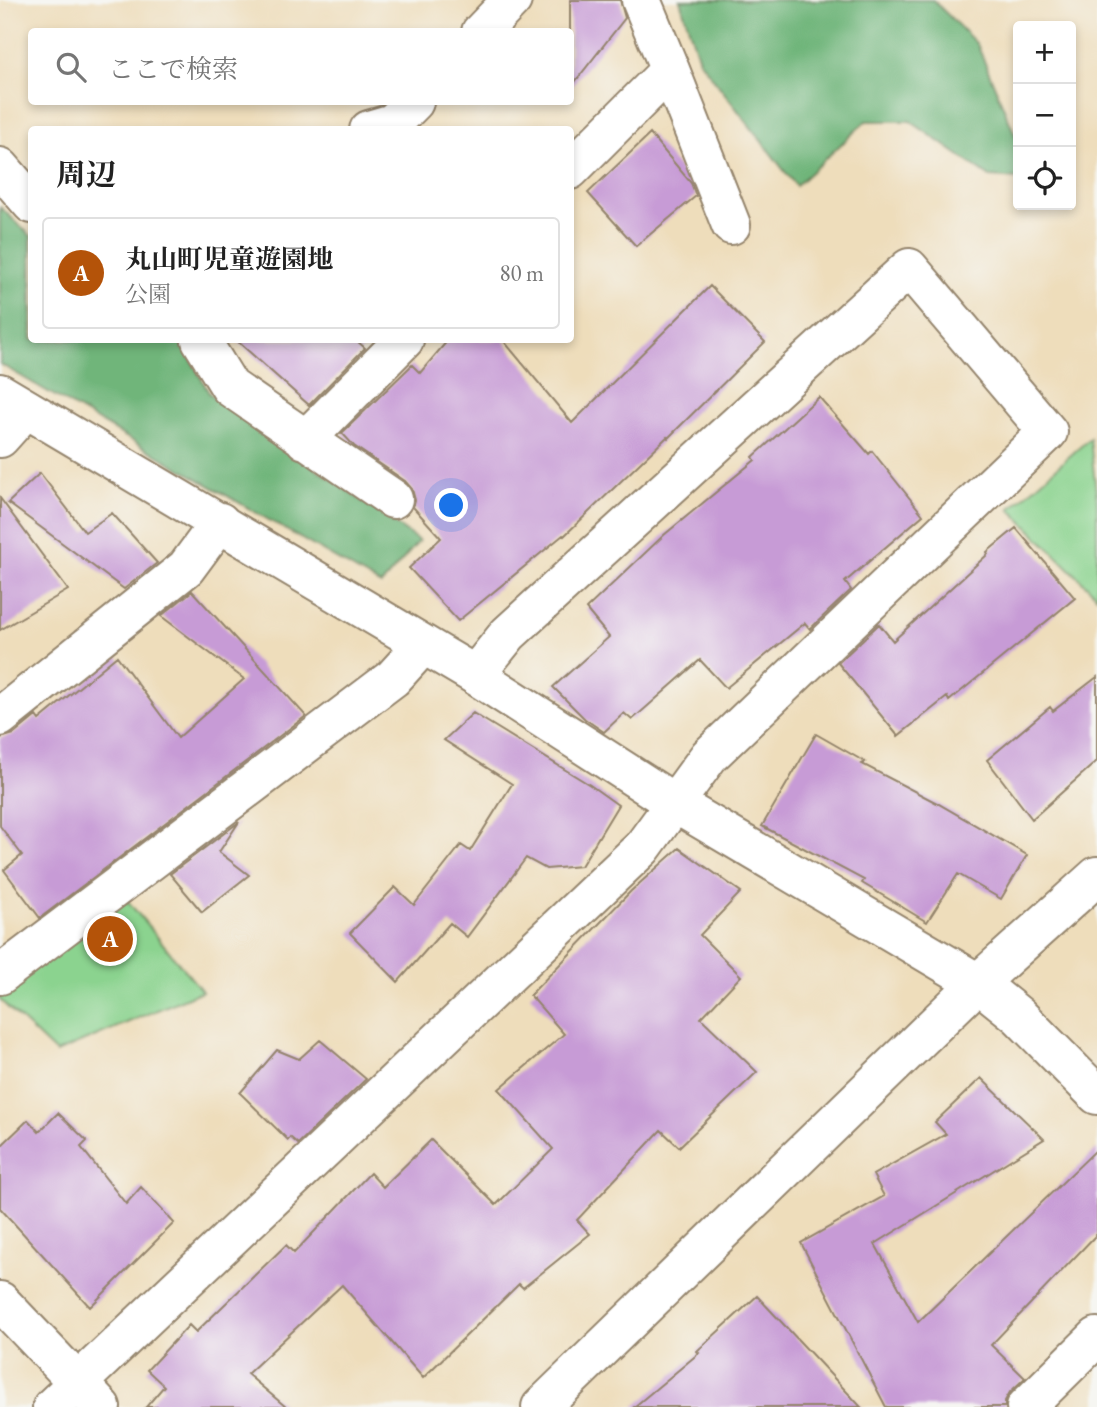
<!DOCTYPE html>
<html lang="ja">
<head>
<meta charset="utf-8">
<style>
	body { margin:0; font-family:"EB Garamond","Noto Serif JP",serif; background:#f2f2f2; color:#222 }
	.controls { position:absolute; right:21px; top:21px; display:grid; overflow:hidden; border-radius:7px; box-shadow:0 4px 10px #0003 }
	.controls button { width:63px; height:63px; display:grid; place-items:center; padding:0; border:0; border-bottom:2px solid #e0e0e0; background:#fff; color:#222; font:35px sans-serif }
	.you { position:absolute; left:452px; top:506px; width:24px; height:24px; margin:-18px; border:5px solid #fff; border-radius:50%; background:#1a73e8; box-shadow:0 0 0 10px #1a73e833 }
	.badge { display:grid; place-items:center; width:46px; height:46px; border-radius:50%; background:#b45309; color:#fff; font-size:23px; font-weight:700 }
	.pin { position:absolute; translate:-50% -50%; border:4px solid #fff; box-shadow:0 2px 7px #0006 }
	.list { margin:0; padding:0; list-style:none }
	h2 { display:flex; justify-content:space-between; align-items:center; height:91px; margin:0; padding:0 28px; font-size:30px }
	h2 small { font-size:23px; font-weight:400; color:#767676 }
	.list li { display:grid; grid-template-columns:46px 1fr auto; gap:21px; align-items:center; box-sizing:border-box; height:112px; margin:0 14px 14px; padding:0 14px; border:2px solid #e0e0e0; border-radius:7px }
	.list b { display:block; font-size:26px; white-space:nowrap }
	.list p { margin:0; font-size:23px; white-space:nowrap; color:#767676 }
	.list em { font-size:23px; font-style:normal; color:#767676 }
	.icon { flex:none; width:38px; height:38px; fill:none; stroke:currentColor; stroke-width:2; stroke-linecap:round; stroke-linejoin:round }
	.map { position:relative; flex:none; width:1097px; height:1407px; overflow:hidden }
	.search { position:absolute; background:#fff; box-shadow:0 4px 10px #0003; left:28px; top:28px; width:546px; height:77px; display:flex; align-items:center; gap:18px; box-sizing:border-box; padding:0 24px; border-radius:7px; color:#767676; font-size:26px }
	.panel { position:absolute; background:#fff; box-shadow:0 4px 10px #0003; left:28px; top:126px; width:546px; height:217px; border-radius:7px }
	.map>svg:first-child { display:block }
</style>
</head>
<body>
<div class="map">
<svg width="1097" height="1407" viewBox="0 0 1097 1407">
	<rect width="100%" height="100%" fill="#f6f6f2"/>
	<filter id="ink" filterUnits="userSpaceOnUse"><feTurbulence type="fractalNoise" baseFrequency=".0143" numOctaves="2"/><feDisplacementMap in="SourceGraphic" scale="14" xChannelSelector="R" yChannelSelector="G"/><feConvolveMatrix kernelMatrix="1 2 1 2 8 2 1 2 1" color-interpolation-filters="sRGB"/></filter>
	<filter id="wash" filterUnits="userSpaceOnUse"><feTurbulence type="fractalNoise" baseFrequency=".00686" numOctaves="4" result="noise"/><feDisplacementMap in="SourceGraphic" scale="28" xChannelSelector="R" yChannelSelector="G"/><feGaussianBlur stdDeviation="1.57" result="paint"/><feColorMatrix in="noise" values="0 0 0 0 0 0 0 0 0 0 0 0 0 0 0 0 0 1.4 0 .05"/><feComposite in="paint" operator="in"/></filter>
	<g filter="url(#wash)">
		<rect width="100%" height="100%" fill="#edb"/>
		<path fill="#8bd38f" stroke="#637e56" stroke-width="2" d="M 1090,438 L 1097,501 L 1097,596 L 1010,509 Z
			M 121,893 L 202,991 L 56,1053 L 0,1000 L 0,984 Z"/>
		<path fill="#70b57a" stroke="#56704c" stroke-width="2" d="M 680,0 L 933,0 L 977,44 L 1018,142 L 1018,179 L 990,177 L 910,121 L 866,121 L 796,186 L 699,60 Z
			M 0,207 L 31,236 L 32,340 L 181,340 L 209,393 L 419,541 L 381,585 L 0,364 Z"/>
		<g id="blocks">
			<path fill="#c79bd6" d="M 570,0 L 620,0 L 625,18 L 570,88 Z
				M 650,134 L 691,183 L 696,196 L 636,246 L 588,193 Z
				M 710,286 L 765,342 L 668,438 L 667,437 L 564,536 L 563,535 L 458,621 L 409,568 L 441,538 L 413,507 L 415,500 L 412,489 L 405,481 L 354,446 L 342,433 L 412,365 L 420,373 L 448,340 L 503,340 L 572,423 Z
				M 236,340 L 356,340 L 365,348 L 309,405 Z
				M 819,397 L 869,454 L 872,451 L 923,515 L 845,582 L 851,590 L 810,629 L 805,623 L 726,688 L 700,660 L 632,720 L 624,713 L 604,732 L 585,719 L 553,687 L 609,637 L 586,609 L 664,535 L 755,460 L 753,457 Z
				M 40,473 L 85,532 L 112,513 L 157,563 L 124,589 L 8,503 Z
				M 0,498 L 68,590 L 0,630 Z
				M 1016,528 L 1075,598 L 949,701 L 947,697 L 898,736 L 838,663 L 879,624 L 893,641 L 988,554 L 987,552 Z
				M 192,591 L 306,716 L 40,918 L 4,870 L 22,855 L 0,826 L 0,738 L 14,734 L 36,716 L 39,720 L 117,656 L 178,738 L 244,679 L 161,616 Z
				M 1097,677 L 1097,761 L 1032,819 L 987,760 L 1050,707 L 1053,711 Z
				M 473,713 L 590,785 L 618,805 L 581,866 L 546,869 L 526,858 L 467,937 L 450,923 L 398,982 L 350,933 L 395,887 L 414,905 L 461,845 L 470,851 L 512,784 L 444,740 Z
				M 816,734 L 865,762 L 862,764 L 937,803 L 1027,855 L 1001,899 L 958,874 L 927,922 L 862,883 L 864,880 L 762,826 Z
				M 239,822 L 219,852 L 249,875 L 202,912 L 170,874 Z
				M 679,848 L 741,892 L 700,935 L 741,976 L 701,1018 L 757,1072 L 679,1147 L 661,1130 L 577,1220 L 590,1234 L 523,1288 L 519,1284 L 423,1378 L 342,1285 L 247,1374 L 286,1407 L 146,1407 L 164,1386 L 147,1370 L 189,1325 L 196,1332 L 286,1245 L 294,1253 L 370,1173 L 383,1187 L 431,1140 L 496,1205 L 553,1149 L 499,1089 L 564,1034 L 530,995 L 631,891 Z
				M 320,1040 L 366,1079 L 298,1144 L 290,1137 L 288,1140 L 240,1093 L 277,1050 L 299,1059 Z
				M 981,1078 L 1044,1139 L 875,1244 L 918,1322 L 1097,1149 L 1097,1234 L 991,1345 L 1025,1378 L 1010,1392 L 1005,1401 L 1005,1407 L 886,1407 L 801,1243 L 884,1196 L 873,1175 L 946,1134 L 935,1122 Z
				M 58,1113 L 87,1141 L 81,1147 L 126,1204 L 141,1187 L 174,1223 L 90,1307 L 0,1208 L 0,1147 L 28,1120 L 39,1132 Z
				M 757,1296 L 861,1407 L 634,1407 L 699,1353 L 697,1351 Z"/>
		</g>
	</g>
	<g filter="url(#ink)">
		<use href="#blocks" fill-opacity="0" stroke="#94846c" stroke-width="2"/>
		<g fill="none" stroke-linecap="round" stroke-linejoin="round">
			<defs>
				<path id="minor" d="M 481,32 L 512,0
					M 670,70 L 731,225
					M 369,130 L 393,123 L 414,102
					M 0,167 L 32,204
					M 570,170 L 670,70 L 641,0
					M 201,340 L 230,387 L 393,499
					M 0,438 L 26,409
					M 305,440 L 404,340
					M 0,717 L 186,568 L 220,522
					M 0,975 L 393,678 L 423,645
					M 978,983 L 1019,1016 L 1097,1095
					M 0,1301 L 101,1407
					M 52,1407 L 642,848 L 709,756 L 1048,432 L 909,268 L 508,634 L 475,675
					M 1026,1407 L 1097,1337"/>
				<path id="tertiary" d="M 0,393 L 475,675 L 674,803 L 978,983
					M 541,1407 L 978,983 L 1097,876"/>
			</defs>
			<use href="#minor" stroke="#94846c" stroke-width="42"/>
			<use href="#tertiary" stroke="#94846c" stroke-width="42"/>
			<use href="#minor" stroke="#fff" stroke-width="38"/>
			<use href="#tertiary" stroke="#fff" stroke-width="38"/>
		</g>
	</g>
</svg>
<div class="controls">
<button>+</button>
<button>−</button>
<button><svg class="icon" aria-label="locate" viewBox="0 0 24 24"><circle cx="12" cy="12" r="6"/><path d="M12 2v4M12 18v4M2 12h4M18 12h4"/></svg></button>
</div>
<div class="you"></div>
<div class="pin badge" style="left:110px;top:939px">A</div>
<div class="search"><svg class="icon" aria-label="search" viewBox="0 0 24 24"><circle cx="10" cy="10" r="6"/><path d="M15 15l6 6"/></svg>ここで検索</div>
<section class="panel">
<h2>周辺<small></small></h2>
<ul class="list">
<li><span class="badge">A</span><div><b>丸山町児童遊園地</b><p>公園</p></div><em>80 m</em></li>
</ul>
</section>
</div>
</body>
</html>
